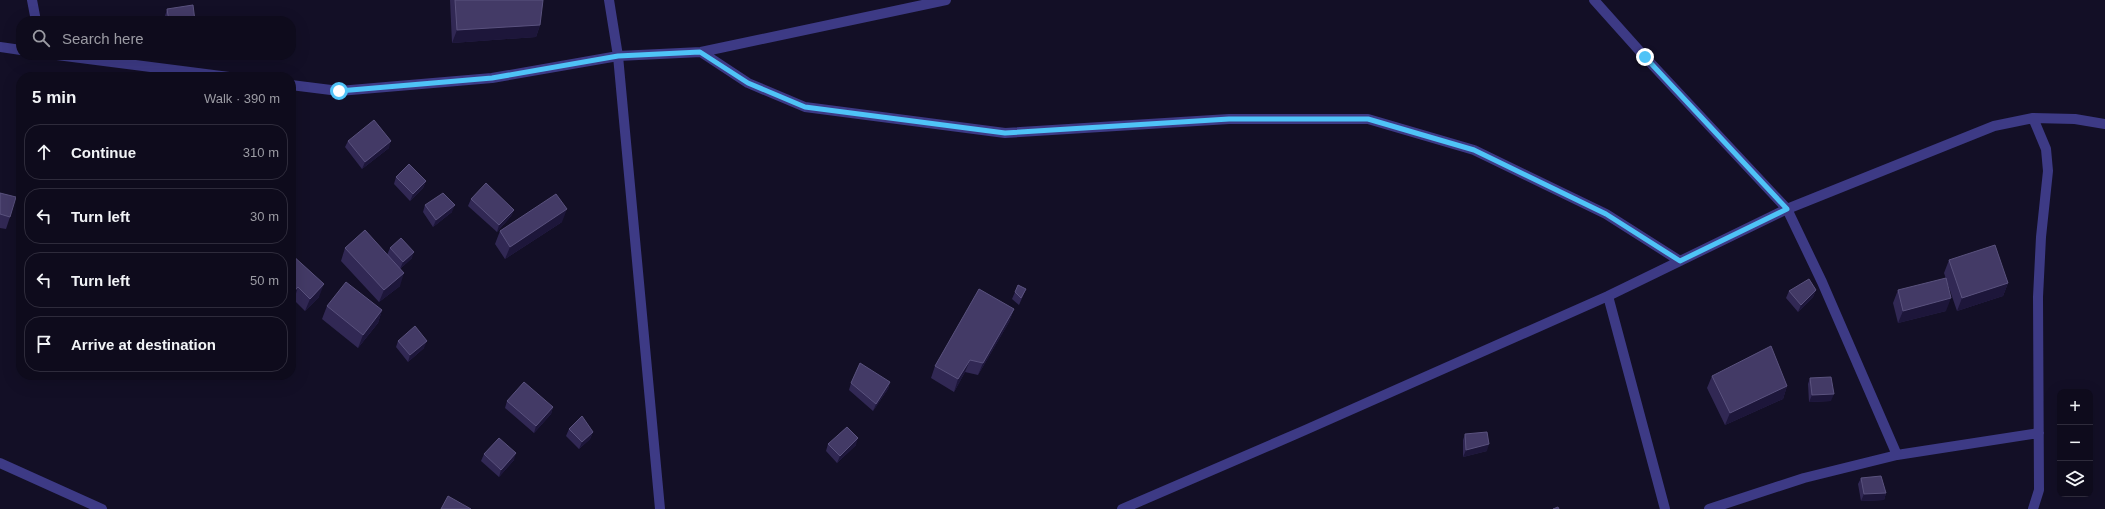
<!DOCTYPE html>
<html lang="en">
<head>
<meta charset="utf-8">
<style>
	body { margin:0; font-family:Helvetica,sans-serif; background:#1c1929; color:#f1f3f6 }
	.controls { position:absolute; right:12px; bottom:12px; display:grid; overflow:hidden; border-radius:8px; box-shadow:0 4px 16px #0002 }
	.controls button { width:36px; height:36px; display:grid; place-items:center; padding:0; border:0; border-bottom:1px solid #2e2b3b; background:#0e0b1c; color:#f1f3f6; font:20px sans-serif }
	.stop { position:absolute; width:12px; height:12px; margin:-9px; border:3px solid #4fc3f7; border-radius:50%; background:#fff }
	.stop.end { background:#4fc3f7; border-color:#fff; box-shadow:0 1px 4px #0008 }
	.list { margin:0; padding:0; list-style:none }
	h2 { display:flex; justify-content:space-between; align-items:center; height:52px; margin:0; padding:0 16px; font-size:17px }
	h2 small { font-size:13px; font-weight:400; color:#9b9ba3 }
	.list li { display:grid; grid-template-columns:26px 1fr auto; gap:12px; align-items:center; box-sizing:border-box; height:56px; margin:0 8px 8px; padding:0 8px; border:1px solid #2e2b3b; border-radius:16px }
	.list b { display:block; font-size:15px; white-space:nowrap }
	.list em { font-size:13px; font-style:normal; color:#9b9ba3 }
	.icon { flex:none; width:22px; height:22px; fill:none; stroke:currentColor; stroke-width:2; stroke-linecap:round; stroke-linejoin:round }
	.map { position:relative; flex:none; width:2105px; height:509px; overflow:hidden }
	.search { position:absolute; background:#0e0b1c; box-shadow:0 4px 16px #0002; left:16px; top:16px; width:280px; height:44px; display:flex; align-items:center; gap:10px; box-sizing:border-box; padding:0 14px; border-radius:16px; color:#9b9ba3; font-size:15px }
	.panel { position:absolute; background:#0e0b1c; box-shadow:0 4px 16px #0002; left:16px; top:72px; width:280px; height:308px; border-radius:16px }
	.map>svg:first-child { display:block }
</style>
</head>
<body>
<div class="map">
<svg width="2105" height="509" viewBox="0 0 2105 509">
	<rect width="100%" height="100%" fill="#130f26"/>
	<g fill="none" stroke-linecap="round" stroke-linejoin="round">
		<path stroke="#3d3a85" stroke-width="10" d="M 32,0 L 36,21
			M 609,0 L 618,56 L 660,509
			M 1594,0 L 1645,57 L 1787,209 L 1822,282 L 1897,455
			M 0,47 L 21,50
			M 701,52 L 748,83 L 805,107 L 1005,133 L 1229,119 L 1368,119 L 1474,150 L 1606,214 L 1680,261
			M 57,55 L 229,77
			M 291,85 L 339,91 L 492,78 L 618,56 L 701,52 L 946,0
			M 2033,118 L 2046,149 L 2048,171 L 2041,237 L 2038,297 L 2039,490 L 2033,509
			M 1608,296 L 1665,509
			M 0,463 L 102,509
			M 1122,509 L 1303,431 L 1608,296 L 1787,209 L 1994,126 L 2033,118 L 2075,119 L 2105,124
			M 1709,509 L 1804,478 L 1897,455 L 2039,433"/>
	</g>
	<path fill="#312854" d="M 450,0 L 540,0 L 540,25 L 536,37 L 452,43 Z
		M 167,9 L 195,21 L 165,21 L 165,16 Z
		M 348,141 L 389,148 L 362,169 L 345,147 Z
		M 396,177 L 426,181 L 423,188 L 410,201 L 394,184 Z
		M 0,193 L 10,217 L 6,229 L 0,228 Z
		M 471,199 L 514,210 L 511,216 L 497,232 L 468,206 Z
		M 425,205 L 452,212 L 433,227 L 423,212 Z
		M 562,222 L 505,259 L 495,244 L 500,231 Z
		M 345,248 L 387,255 L 390,248 L 412,258 L 400,269 L 400,286 L 379,302 L 341,261 Z
		M 291,254 L 319,297 L 305,311 L 294,300 Z
		M 1949,260 L 2008,283 L 2003,296 L 1957,311 L 1944,273 Z
		M 1018,285 L 1026,289 L 1019,305 L 1012,299 Z
		M 1816,290 L 1813,297 L 1798,312 L 1786,298 L 1789,291 Z
		M 1898,290 L 1946,311 L 1898,323 L 1893,303 Z
		M 327,306 L 382,310 L 378,323 L 358,348 L 322,319 Z
		M 1014,309 L 1009,322 L 978,375 L 965,372 L 954,392 L 931,378 L 935,366 Z
		M 398,341 L 424,348 L 408,362 L 396,347 Z
		M 1712,376 L 1787,386 L 1783,399 L 1725,425 L 1707,388 Z
		M 1810,378 L 1831,401 L 1809,402 L 1808,384 Z
		M 890,382 L 888,389 L 873,411 L 849,390 L 851,383 Z
		M 507,401 L 553,407 L 551,414 L 534,433 L 505,408 Z
		M 569,429 L 593,432 L 590,439 L 579,449 L 566,436 Z
		M 1465,434 L 1487,451 L 1463,457 L 1463,440 Z
		M 828,444 L 856,445 L 837,463 L 826,451 Z
		M 484,454 L 514,460 L 499,477 L 481,461 Z
		M 1861,478 L 1886,493 L 1884,500 L 1861,501 L 1858,484 Z"/>
	<path fill="#1d163a" d="M 540,25 L 536,37 L 452,43 L 457,30 Z
		M 391,141 L 389,148 L 362,169 L 365,162 Z
		M 426,181 L 423,188 L 410,201 L 413,194 Z
		M 455,205 L 452,212 L 433,227 L 436,220 Z
		M 567,209 L 562,222 L 505,259 L 510,247 Z
		M 514,210 L 511,216 L 497,232 L 499,225 Z
		M 414,252 L 412,258 L 400,269 L 403,262 Z
		M 404,273 L 400,286 L 379,302 L 384,290 Z
		M 2008,283 L 2003,296 L 1957,311 L 1962,298 Z
		M 324,284 L 319,297 L 305,311 L 310,299 Z
		M 298,287 L 294,300 L 291,303 L 291,295 Z
		M 1816,290 L 1813,297 L 1798,312 L 1801,305 Z
		M 1951,298 L 1946,311 L 1898,323 L 1903,311 Z
		M 1014,309 L 1009,322 L 978,375 L 983,363 Z
		M 382,310 L 378,323 L 358,348 L 363,335 Z
		M 427,341 L 424,348 L 408,362 L 410,355 Z
		M 970,360 L 965,372 L 954,392 L 958,379 Z
		M 890,382 L 888,389 L 873,411 L 876,404 Z
		M 1787,386 L 1783,399 L 1725,425 L 1730,413 Z
		M 1834,394 L 1831,401 L 1809,402 L 1812,395 Z
		M 553,407 L 551,414 L 534,433 L 536,426 Z
		M 593,432 L 590,439 L 579,449 L 582,442 Z
		M 858,438 L 856,445 L 837,463 L 840,456 Z
		M 1489,444 L 1487,451 L 1463,457 L 1466,450 Z
		M 516,453 L 514,460 L 499,477 L 501,470 Z
		M 1886,493 L 1884,500 L 1861,501 L 1864,494 Z"/>
	<path fill="#433a66" stroke="#5a527e" d="M 455,0 L 543,0 L 540,25 L 457,30 Z
		M 193,5 L 195,21 L 169,21 L 167,9 Z
		M 374,120 L 391,141 L 365,162 L 348,141 Z
		M 409,164 L 426,181 L 413,194 L 396,177 Z
		M 486,183 L 514,210 L 499,225 L 471,199 Z
		M 0,193 L 16,197 L 10,217 L 0,214 Z
		M 443,193 L 455,205 L 436,220 L 425,205 Z
		M 556,194 L 567,209 L 510,247 L 500,231 Z
		M 365,230 L 404,273 L 384,290 L 345,248 Z
		M 401,238 L 414,252 L 403,262 L 390,248 Z
		M 1995,245 L 2008,283 L 1962,298 L 1949,260 Z
		M 291,254 L 324,284 L 310,299 L 298,287 L 291,295 Z
		M 1946,278 L 1951,298 L 1903,311 L 1898,290 Z
		M 1809,279 L 1816,290 L 1801,305 L 1789,291 Z
		M 346,282 L 382,310 L 363,335 L 327,306 Z
		M 1018,285 L 1026,289 L 1021,298 L 1015,292 Z
		M 979,289 L 1014,309 L 983,363 L 970,360 L 958,379 L 935,366 Z
		M 415,326 L 427,341 L 410,355 L 398,341 Z
		M 1771,346 L 1787,386 L 1730,413 L 1712,376 Z
		M 860,363 L 890,382 L 876,404 L 851,383 Z
		M 1831,377 L 1834,394 L 1812,395 L 1810,378 Z
		M 524,382 L 553,407 L 536,426 L 507,401 Z
		M 582,416 L 593,432 L 582,442 L 569,429 Z
		M 847,427 L 858,438 L 840,456 L 828,444 Z
		M 1487,432 L 1489,444 L 1466,450 L 1465,434 Z
		M 499,438 L 516,453 L 501,470 L 484,454 Z
		M 1881,476 L 1886,493 L 1864,494 L 1861,478 Z
		M 448,496 L 471,509 L 441,509 Z
		M 1558,507 L 1559,509 L 1553,509 Z"/>
	<g fill="none" stroke-linecap="round" stroke-linejoin="round">
		<path stroke="#4fc3f7" stroke-width="5" d="M 339,91 L 492,78 L 618,56 L 700,52 L 748,83 L 805,107 L 1005,133 L 1229,119 L 1368,119 L 1474,150 L 1606,214 L 1680,261 L 1787,209 L 1645,57"/>
	</g>
</svg>
<div class="controls">
<button>+</button>
<button>−</button>
<button><svg class="icon" aria-label="layers" viewBox="0 0 24 24"><path d="M12 4l9 5-9 5-9-5zM3 14l9 5 9-5"/></svg></button>
</div>
<div class="stop" style="left:339px;top:91px"></div>
<div class="stop end" style="left:1645px;top:57px"></div>
<div class="search"><svg class="icon" aria-label="search" viewBox="0 0 24 24"><circle cx="10" cy="10" r="6"/><path d="M15 15l6 6"/></svg>Search here</div>
<section class="panel">
<h2>5 min<small>Walk · 390 m</small></h2>
<ul class="list">
<li><svg class="icon" aria-label="ahead" viewBox="0 0 24 24"><path d="M12 20V5M6 11l6-6 6 6"/></svg><div><b>Continue</b></div><em>310 m</em></li>
<li><svg class="icon" aria-label="left" viewBox="0 0 24 24"><path d="M17 20v-9H6M10 6l-5 5 5 5"/></svg><div><b>Turn left</b></div><em>30 m</em></li>
<li><svg class="icon" aria-label="left" viewBox="0 0 24 24"><path d="M17 20v-9H6M10 6l-5 5 5 5"/></svg><div><b>Turn left</b></div><em>50 m</em></li>
<li><svg class="icon" aria-label="arrive" viewBox="0 0 24 24"><path d="M6 21V4h12l-3 4 3 4H6"/></svg><div><b>Arrive at destination</b></div></li>
</ul>
</section>
</div>
</body>
</html>
